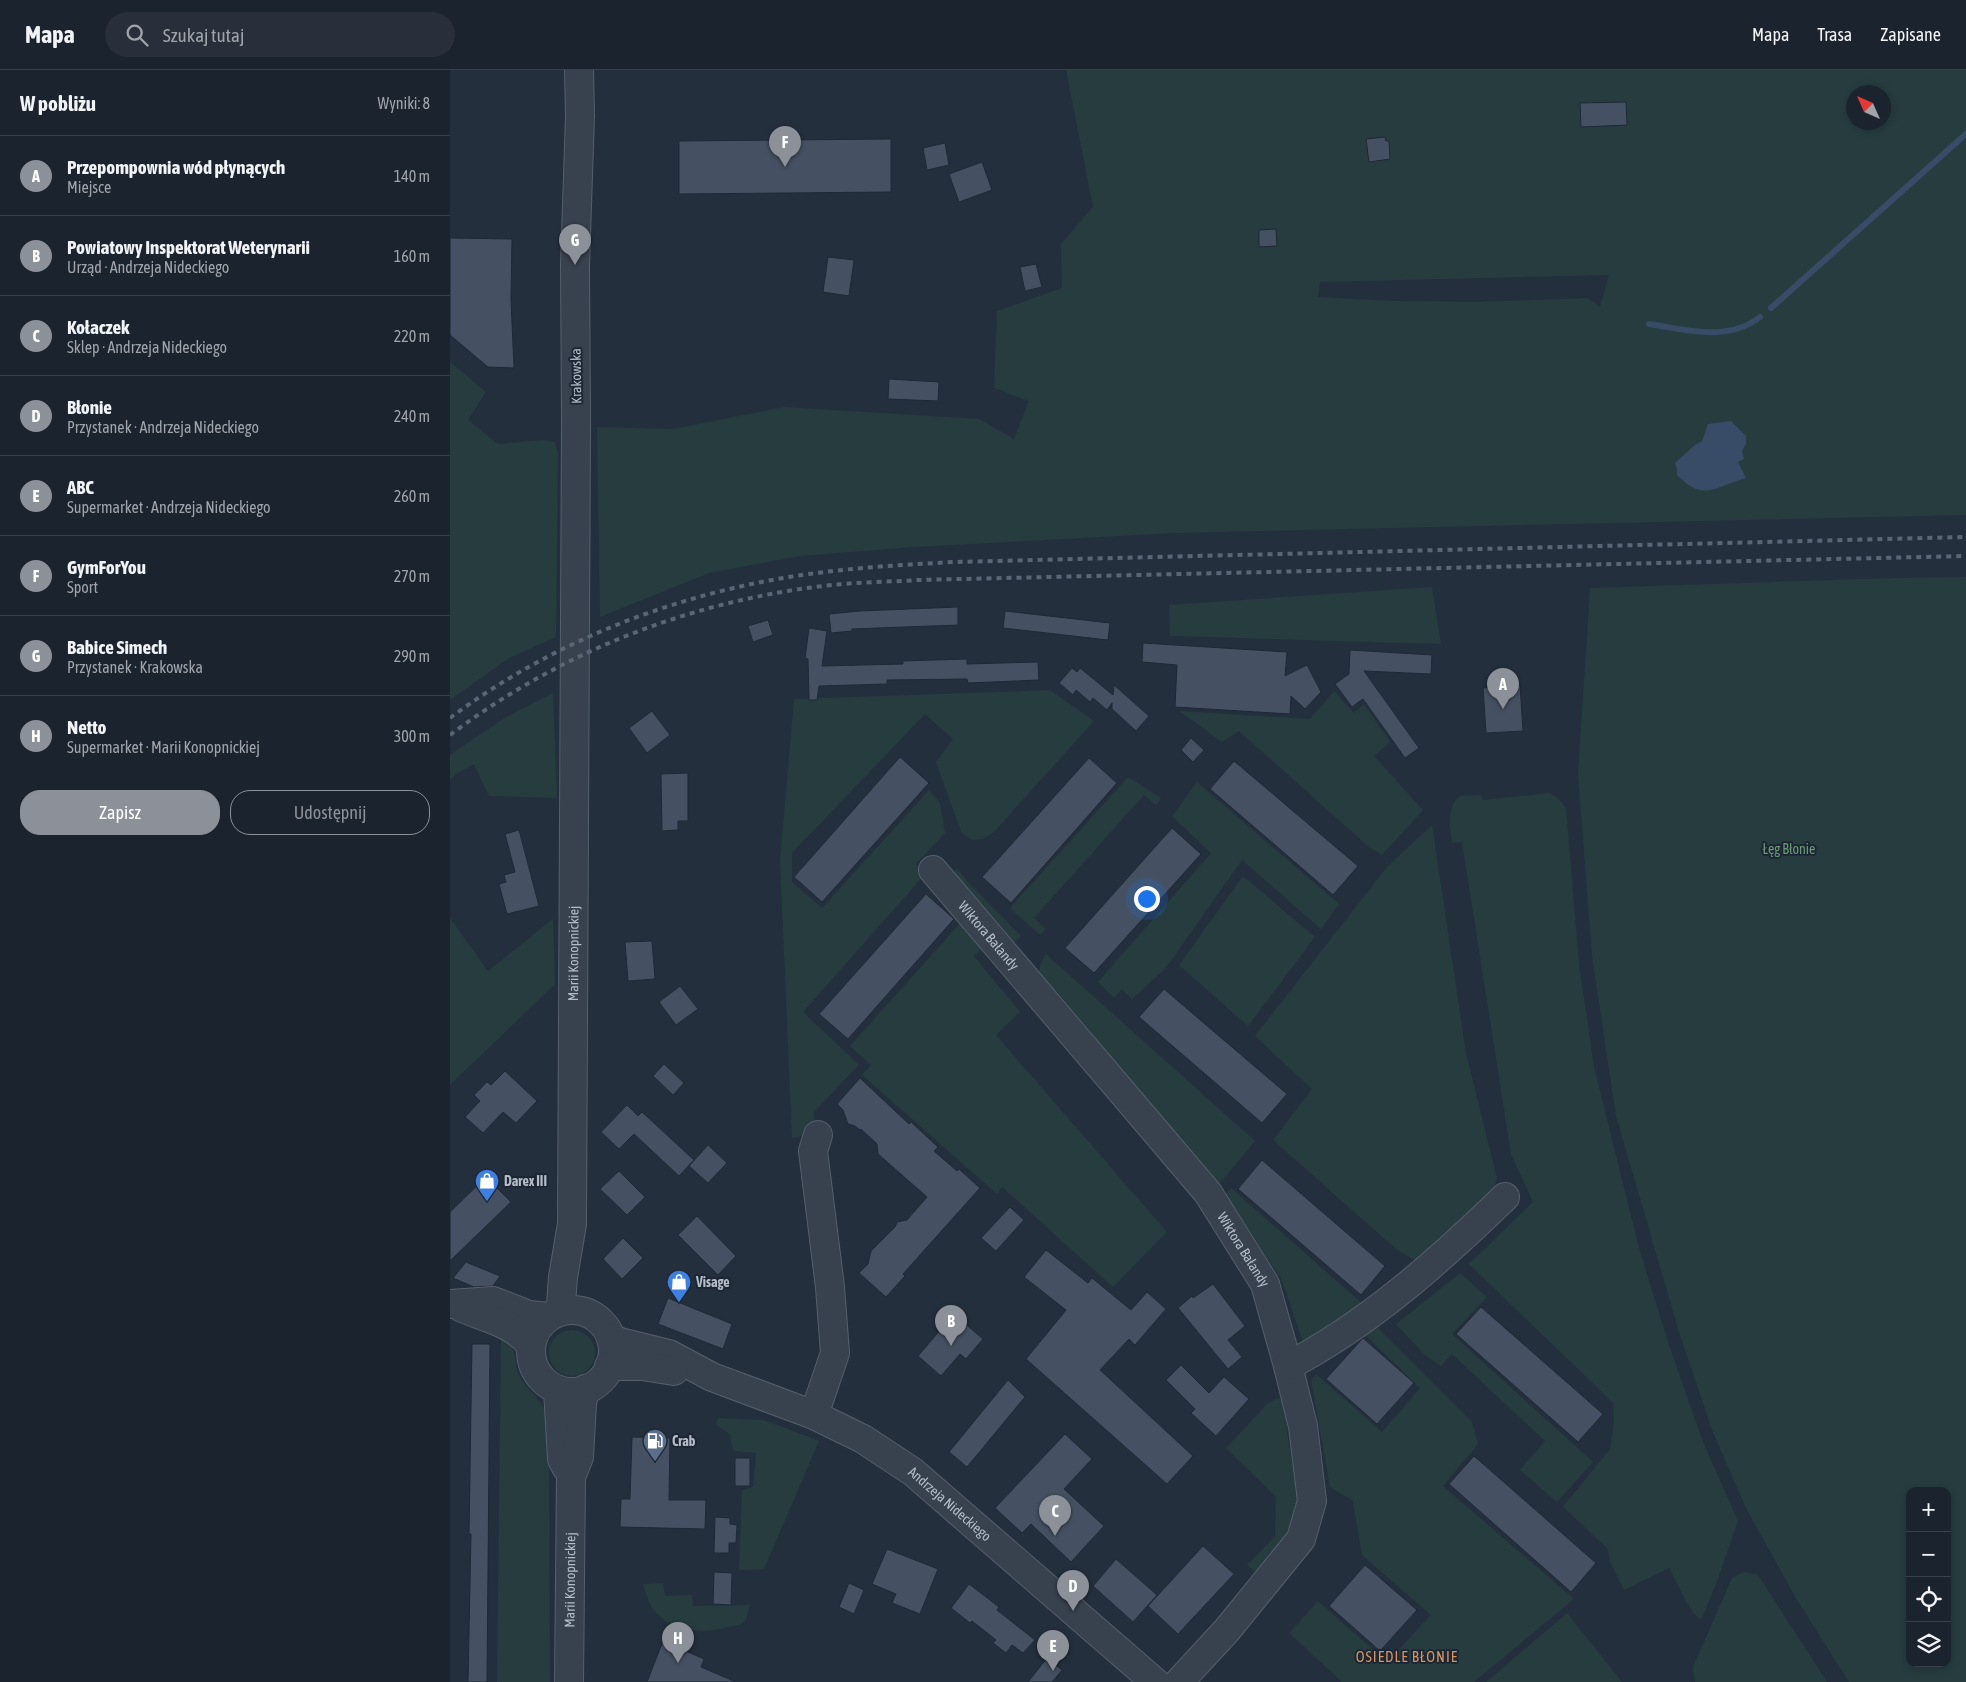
<!DOCTYPE html>
<html lang="pl">
<head>
<meta charset="utf-8">
<style>
	body { margin:0; font-family:"Asap Condensed",sans-serif; background:#282f3a; color:#f1f3f6 }
	.controls { position:absolute; right:15px; bottom:15px; display:grid; overflow:hidden; border-radius:10px; box-shadow:0 2px 8px #0003 }
	.controls button { width:45px; height:45px; display:grid; place-items:center; padding:0; border:0; border-bottom:1px solid #39404a; background:#1b232e; color:#f1f3f6; font:25px sans-serif }
	.compass { position:absolute; left:1396px; top:15px; width:45px; height:45px; border-radius:50%; background:#1b232e; box-shadow:0 2px 8px #0003; rotate:315deg }
	.you { position:absolute; left:696px; top:828px; width:18px; height:18px; margin:-12px; border:4px solid #fff; border-radius:50%; background:#1a73e8; box-shadow:0 0 0 8px #1a73e833 }
	.badge { display:grid; place-items:center; width:32px; height:32px; border-radius:50%; background:#8c9099; color:#fff; font-size:16px; font-weight:700 }
	.pin { position:absolute; translate:-50% -41px; filter:drop-shadow(0 1px 2px #0008) }
	.pin::after { content:''; position:absolute; top:26px; width:18px; height:15px; background:inherit; clip-path:polygon(0 0,100% 0,50% 100%) }
	.list { margin:0; padding:0; list-style:none }
	h2 { display:flex; justify-content:space-between; align-items:center; height:65px; margin:0; padding:0 20px; font-size:21px }
	h2 small { font-size:16px; font-weight:400; color:#a0a4aa }
	.list li { display:grid; grid-template-columns:32px 1fr auto; gap:15px; align-items:center; box-sizing:border-box; height:80px; padding:0 20px; border-top:1px solid #39404a }
	.list b { display:block; font-size:19px; white-space:nowrap }
	.list p { margin:0; font-size:16px; white-space:nowrap; color:#a0a4aa }
	.list em { font-size:16px; font-style:normal; color:#a0a4aa }
	.actions { display:flex; gap:10px; padding:15px 20px }
	.actions a { flex:1; padding:11px 0; border:1px solid #8c9099; border-radius:20px; text-align:center; font-size:18px; color:#8c9099 }
	.actions .main { background:#8c9099; color:#fff }
	.icon { flex:none; width:28px; height:28px; fill:none; stroke:currentColor; stroke-width:2; stroke-linecap:round; stroke-linejoin:round }
	.map { position:relative; flex:none; width:1516px; height:1612px; overflow:hidden }
	header { display:flex; align-items:center; gap:30px; box-sizing:border-box; height:70px; padding:0 25px; background:#1b232e; border-bottom:1px solid #39404a }
	header strong { font-size:24px }
	nav { display:flex; gap:28px; margin-inline-start:auto; font-size:18px }
	.search { width:350px; height:45px; background:#282f3a; display:flex; align-items:center; gap:12px; box-sizing:border-box; padding:0 18px; border-radius:28px; color:#a0a4aa; font-size:19px }
	main { display:flex }
	aside { flex:1; background:#1b232e }
	.map>svg:first-child { display:block }
</style>
</head>
<body>
<header>
<strong>Mapa</strong>
<div class="search"><svg class="icon" aria-label="search" viewBox="0 0 24 24"><circle cx="10" cy="10" r="6"/><path d="M15 15l6 6"/></svg>Szukaj tutaj</div>
<nav><a>Mapa</a><a>Trasa</a><a>Zapisane</a></nav>
</header>
<main>
<aside>
<h2>W pobliżu<small>Wyniki: 8</small></h2>
<ul class="list">
<li><span class="badge">A</span><div><b>Przepompownia wód płynących</b><p>Miejsce</p></div><em>140 m</em></li>
<li><span class="badge">B</span><div><b>Powiatowy Inspektorat Weterynarii</b><p>Urząd · Andrzeja Nideckiego</p></div><em>160 m</em></li>
<li><span class="badge">C</span><div><b>Kołaczek</b><p>Sklep · Andrzeja Nideckiego</p></div><em>220 m</em></li>
<li><span class="badge">D</span><div><b>Błonie</b><p>Przystanek · Andrzeja Nideckiego</p></div><em>240 m</em></li>
<li><span class="badge">E</span><div><b>ABC</b><p>Supermarket · Andrzeja Nideckiego</p></div><em>260 m</em></li>
<li><span class="badge">F</span><div><b>GymForYou</b><p>Sport</p></div><em>270 m</em></li>
<li><span class="badge">G</span><div><b>Babice Simech</b><p>Przystanek · Krakowska</p></div><em>290 m</em></li>
<li><span class="badge">H</span><div><b>Netto</b><p>Supermarket · Marii Konopnickiej</p></div><em>300 m</em></li>
</ul>
<div class="actions"><a class="main">Zapisz</a><a>Udostępnij</a></div>
</aside>
<div class="map">
<svg width="1516" height="1612" viewBox="0 0 1516 1612">
	<rect width="100%" height="100%" fill="#242f3e"/>
	<path fill="#263c3f" fill-rule="evenodd" d="M 616,0 L 1516,0 L 1516,445 L 725,463 L 464,477 L 350,486 L 259,503 L 150,547 L 147,357 L 223,359 L 334,337 L 529,349 L 564,369 L 579,331 L 544,318 L 547,241 L 612,218 L 611,174 L 643,137 ZM 1404,22 L 1434,22 L 1434,52 L 1404,52 ZM 1159,205 L 1150,237 L 1138,228 L 1026,232 L 945,231 L 868,227 L 870,212 Z
		M 0,292 L 36,322 L 18,350 L 48,374 L 93,370 L 105,372 L 108,383 L 106,567 L 59,588 L 0,630 Z
		M 1516,507 L 1516,1612 L 1399,1612 L 1347,1530 L 1296,1438 L 1262,1360 L 1229,1262 L 1166,1046 L 1142,886 L 1128,704 L 1140,518 L 1445,508 ZM 1460,1421 L 1497,1421 L 1497,1593 L 1460,1593 Z
		M 982,517 L 991,574 L 720,566 L 719,535 Z
		M 600,620 L 644,651 L 544,762 L 533,769 L 522,770 L 511,762 L 486,692 L 503,669 L 475,644 L 342,783 L 342,812 L 372,838 L 479,720 L 490,733 L 495,763 L 466,794 L 476,803 L 353,942 L 409,995 L 364,1042 L 365,1064 L 342,1068 L 330,791 L 344,629 Z
		M 884,621 L 904,643 L 914,634 L 940,672 L 924,686 L 973,740 L 932,785 L 920,778 L 789,661 L 772,672 L 729,641 L 860,649 Z
		M 103,623 L 107,728 L 39,726 L 24,694 L 6,704 L 0,710 L 0,686 L 4,682 L 58,646 Z
		M 678,707 L 711,728 L 706,735 L 694,725 L 584,848 L 596,859 L 590,865 L 560,838 Z
		M 747,712 L 889,834 L 871,859 L 792,790 L 715,899 L 682,929 L 672,919 L 664,928 L 648,912 L 761,783 L 722,746 Z
		M 1099,723 L 1108,728 L 1116,738 L 1129,894 L 1144,997 L 1189,1178 L 1217,1269 L 1253,1372 L 1288,1451 L 1266,1514 L 1251,1550 L 1242,1542 L 1219,1498 L 1174,1520 L 1160,1492 L 1158,1479 L 1113,1437 L 1160,1379 L 1164,1352 L 1163,1333 L 1019,1194 L 1083,1132 L 1061,1084 L 1012,772 L 1002,773 C 1000,756 996,740 1009,726 L 1031,725 L 1033,730 Z
		M 982,755 L 1016,983 L 1047,1108 L 1043,1122 L 969,1193 L 946,1179 L 823,1070 L 862,1019 L 805,966 L 937,797 Z
		M 507,798 L 518,812 L 571,866 L 562,875 L 500,807 Z
		M 793,806 L 865,867 L 798,956 L 729,895 Z
		M 0,848 L 38,901 L 103,849 L 105,914 L 0,1015 Z
		M 514,849 L 537,874 L 524,886 L 570,942 L 546,965 L 717,1162 L 663,1217 L 552,1117 L 547,1124 L 412,1005 L 421,995 L 400,976 Z
		M 596,884 L 805,1071 L 764,1120 L 643,976 L 645,967 L 605,919 L 599,923 C 587,907 586,902 596,884 Z
		M 781,1118 L 914,1235 L 879,1265 L 853,1272 L 831,1208 L 795,1157 L 772,1129 Z
		M 1010,1203 L 1037,1227 L 1002,1264 L 1143,1392 L 1107,1432 L 1070,1400 L 1095,1371 L 1002,1284 L 991,1296 L 976,1286 L 946,1254 Z
		M 924,1254 L 1022,1352 L 1028,1374 L 993,1416 L 1124,1529 L 1024,1612 L 892,1612 L 839,1563 L 868,1531 L 937,1592 L 981,1545 L 912,1485 L 903,1431 L 880,1417 L 861,1310 L 866,1304 L 932,1362 L 970,1318 L 911,1261 Z
		M99 1283a23 23 0 1 1 46 0a23 23 0 1 1-46 0Z
		M 51,1268 C 69,1274 63,1291 69,1305 C 74,1317 87,1325 93,1337 C 97,1345 97,1359 99,1368 L 100,1612 L 47,1612 Z
		M 828,1328 L 838,1332 L 839,1342 L 837,1362 L 849,1434 L 842,1464 L 811,1506 L 797,1495 L 825,1466 L 826,1427 L 776,1378 L 817,1334 Z
		M 268,1348 L 314,1350 L 369,1371 L 314,1499 L 289,1500 L 292,1420 L 303,1417 L 306,1383 L 283,1381 L 280,1364 L 266,1355 Z
		M 1293,1502 L 1308,1505 L 1377,1612 L 1245,1612 L 1243,1597 L 1282,1508 Z
		M 213,1513 L 215,1526 L 242,1525 L 243,1536 L 300,1535 C 298,1540 298,1549 293,1553 C 290,1555 283,1556 278,1557 C 256,1564 226,1562 208,1545 C 199,1537 197,1526 193,1514 Z
		M 1117,1543 L 1172,1612 L 1036,1612 Z"/>
	<path fill="#394c67" d="M 1281,351 L 1296,366 L 1296,374 L 1292,381 L 1294,389 L 1288,392 L 1296,408 C 1266,416 1254,433 1227,405 L 1227,399 L 1225,393 L 1245,375 L 1252,371 L 1258,354 Z"/>
	<g fill="none" stroke-linecap="round" stroke-linejoin="round">
		<path stroke="#394c67" stroke-width="6" d="M 1321,238 L 1516,64
			M 1199,254 C 1237,260 1278,272 1310,247"/>
	</g>
	<path fill="#455162" stroke="#1f2835" d="M 1176,32 L 1177,55 L 1131,57 L 1130,33 Z
		M 935,67 L 936,71 L 939,71 L 940,89 L 919,92 L 916,69 Z
		M 441,69 L 441,122 L 229,124 L 229,71 Z
		M 495,73 L 499,95 L 477,100 L 473,78 Z
		M 532,92 L 542,120 L 509,132 L 499,104 Z
		M 826,159 L 827,176 L 809,177 L 809,160 Z
		M 0,168 L 62,169 L 61,230 L 64,298 L 38,297 L 0,265 Z
		M 378,187 L 404,190 L 399,226 L 373,222 Z
		M 586,194 L 592,217 L 575,221 L 570,197 Z
		M 439,309 L 489,312 L 488,331 L 438,329 Z
		M 508,537 L 508,555 L 402,559 L 402,561 L 381,563 L 379,544 L 410,541 Z
		M 555,541 L 660,553 L 658,570 L 553,558 Z
		M 318,550 L 323,565 L 303,572 L 298,556 Z
		M 359,558 L 377,561 L 372,596 L 453,594 L 453,591 L 517,589 L 517,594 L 588,592 L 589,610 L 518,613 L 517,609 L 437,610 L 437,614 L 369,616 L 367,630 L 359,630 L 358,589 L 355,588 Z
		M 693,573 L 837,582 L 835,606 L 857,595 L 871,622 L 855,639 L 841,626 L 840,644 L 725,637 L 727,595 L 692,592 Z
		M 900,580 L 982,585 L 981,604 L 914,601 L 969,678 L 955,688 L 913,629 L 902,637 L 885,614 L 899,604 Z
		M 622,598 L 627,602 L 630,598 L 663,625 L 664,615 L 699,646 L 686,661 L 662,639 L 662,633 L 657,640 L 643,628 L 640,632 L 626,620 L 623,625 L 609,613 Z
		M 1070,615 L 1073,661 L 1036,663 L 1033,618 Z
		M 202,641 L 220,665 L 197,683 L 179,658 Z
		M 741,668 L 754,680 L 743,692 L 731,680 Z
		M 450,687 L 479,713 L 372,832 L 344,807 Z
		M 639,688 L 667,713 L 561,833 L 532,807 Z
		M 784,691 L 908,796 L 883,825 L 760,719 Z
		M 238,703 L 238,751 L 228,751 L 228,760 L 212,761 L 211,704 Z
		M 722,758 L 751,784 L 644,903 L 615,878 Z
		M 69,760 L 89,836 L 57,844 L 49,814 L 56,812 L 54,805 L 65,802 L 55,764 Z
		M 476,824 L 504,849 L 398,969 L 369,944 Z
		M 202,871 L 205,909 L 178,911 L 175,872 Z
		M 230,916 L 248,939 L 226,955 L 209,932 Z
		M 714,919 L 837,1024 L 812,1053 L 689,947 Z
		M 214,994 L 234,1013 L 223,1025 L 203,1006 Z
		M 55,1001 L 87,1031 L 66,1053 L 53,1042 L 33,1063 L 15,1047 L 30,1031 L 24,1025 L 37,1012 L 41,1015 Z
		M 410,1008 L 459,1054 L 461,1052 L 488,1077 L 484,1081 L 507,1101 L 509,1099 L 530,1118 L 453,1204 L 455,1206 L 436,1227 L 409,1203 L 418,1194 L 421,1181 L 445,1157 L 447,1152 L 457,1150 L 477,1127 L 428,1084 L 427,1074 L 411,1059 L 410,1060 L 405,1056 L 398,1054 L 393,1040 L 387,1034 Z
		M 177,1035 L 188,1046 L 192,1042 L 244,1090 L 229,1106 L 184,1064 L 169,1079 L 151,1062 Z
		M 258,1075 L 277,1093 L 258,1113 L 239,1096 Z
		M 812,1090 L 935,1196 L 911,1225 L 788,1119 Z
		M 169,1101 L 195,1127 L 177,1145 L 150,1119 Z
		M 36,1107 L 61,1132 L 0,1191 L 0,1142 Z
		M 560,1137 L 574,1150 L 546,1181 L 531,1168 Z
		M 247,1146 L 286,1186 L 268,1205 L 228,1165 Z
		M 173,1168 L 193,1188 L 172,1209 L 153,1189 Z
		M 596,1180 L 638,1213 L 642,1208 L 681,1240 L 697,1222 L 716,1239 L 685,1275 L 679,1269 L 650,1300 L 743,1386 L 717,1414 L 576,1289 L 616,1240 L 574,1207 Z
		M 16,1192 L 50,1206 L 43,1216 L 24,1217 L 3,1208 Z
		M 763,1214 L 795,1256 L 778,1270 L 792,1287 L 778,1299 L 728,1238 L 742,1226 L 743,1228 Z
		M 218,1228 L 282,1254 L 273,1279 L 208,1254 Z
		M 1031,1237 L 1153,1344 L 1128,1372 L 1006,1264 Z
		M 504,1244 L 533,1269 L 516,1289 L 510,1284 L 491,1306 L 468,1286 Z
		M 913,1268 L 964,1313 L 927,1354 L 876,1309 Z
		M 22,1274 L 40,1274 L 37,1612 L 18,1612 L 21,1464 L 19,1464 Z
		M 731,1295 L 759,1323 L 774,1307 L 799,1329 L 766,1366 L 741,1343 L 745,1339 L 716,1310 Z
		M 558,1310 L 575,1327 L 517,1397 L 499,1382 Z
		M 615,1364 L 642,1389 L 614,1419 L 654,1456 L 621,1492 L 581,1454 L 572,1463 L 545,1438 Z
		M 182,1367 L 220,1368 L 219,1430 L 256,1430 L 255,1459 L 170,1457 L 171,1429 L 180,1429 Z
		M 1024,1386 L 1146,1493 L 1121,1522 L 999,1414 Z
		M 285,1388 L 300,1388 L 300,1416 L 285,1416 Z
		M 265,1447 L 280,1448 L 280,1454 L 287,1455 L 286,1473 L 279,1473 L 279,1483 L 264,1483 Z
		M 753,1476 L 784,1504 L 728,1564 L 698,1536 Z
		M 437,1479 L 488,1499 L 470,1544 L 442,1533 L 446,1524 L 422,1514 Z
		M 666,1489 L 707,1525 L 683,1552 L 643,1516 Z
		M 915,1495 L 967,1540 L 930,1581 L 879,1536 Z
		M 264,1502 L 282,1503 L 281,1535 L 263,1534 Z
		M 399,1513 L 414,1520 L 404,1544 L 389,1537 Z
		M 519,1514 L 549,1537 L 547,1540 L 585,1570 L 573,1583 L 562,1575 L 556,1583 L 543,1573 L 546,1570 L 522,1551 L 520,1553 L 501,1538 Z
		M 213,1571 L 254,1589 L 251,1597 L 286,1612 L 197,1612 Z
		M 597,1588 L 612,1600 L 602,1612 L 578,1612 Z"/>
	<g fill="none" stroke-linecap="round" stroke-linejoin="round">
		<defs>
			<g id="minor">
				<path id="s1" d="M 483,800 L 758,1123 L 815,1214 L 838,1296 L 853,1356 L 862,1431 L 851,1469 L 777,1560 L 729,1612"/>
				<path d="M 0,1234 L 43,1231 L 79,1245 L 98,1247"/>
				<path d="M 12,1238 C 36,1248 66,1254 81,1276"/>
				<circle cx="122" cy="1281" r="41"/>
				<path id="s2" d="M 108,1242 L 111,1234 L 113,1207 L 122,1154 L 126,352 L 125,195 L 130,46 L 129,0"/>
				<path id="s3" d="M 161,1268 L 170,1272 L 219,1284 L 262,1307 L 364,1345 L 413,1369 L 463,1402 L 705,1612"/>
				<path d="M 159,1296 L 192,1296 L 224,1301"/>
				<path d="M 838,1296 C 920,1253 989,1191 1055,1127"/>
				<path d="M 108,1320 L 112,1389 L 116,1397"/>
				<path d="M 364,1345 L 385,1283 L 380,1217 L 363,1081 L 368,1065"/>
				<path id="s4" d="M 119,1612 L 121,1407 L 129,1387 L 132,1333 L 135,1319"/>
			</g>
		</defs>
		<use href="#minor" stroke="#565f6c" stroke-width="30"/>
		<use href="#minor" stroke="#38414e" stroke-width="28"/>
		<path stroke="#5a6575" stroke-width="4" stroke-dasharray="5 5" stroke-linecap="butt" d="M 0,648 C 99,574 217,527 339,507 C 394,498 449,495 504,492 L 1516,467
			M 0,665 C 109,583 238,532 373,516 C 405,512 437,512 468,510 L 1516,486"/>
	</g>
	<defs>
		<symbol id="shop-pin" viewBox="-11 -11 22 30"><path d="M0 17L-7.5 6A9.5 9.5 0 1 1 7.5 6Z" fill="#3f7fe0" stroke="#1d2633"/><path d="M-5-2.5h2.3a2.7 3.5 0 0 1 5.4 0H5L5.5 6h-11ZM-1.5-2.5h3a1.5 2.3 0 0 0-3 0Z" fill="#fff"/></symbol>
		<symbol id="fuel-pin" viewBox="-11 -11 22 30"><path d="M0 17L-7.5 6A9.5 9.5 0 1 1 7.5 6Z" fill="#5c6f8a" stroke="#1d2633"/><path d="M-5.5-6h7V0h2V4h1.3V-2.5L3-4.5l.8-.8L6-3V5H2.5V1h-1V6h-7ZM-4.2-4.7v3.2H.2V-4.7Z" fill="#fff"/></symbol>
	</defs>
	<g fill-rule="evenodd">
		<use href="#shop-pin" x="23" y="1097" width="28" height="38"/>
		<use href="#shop-pin" x="215" y="1198" width="28" height="38"/>
		<use href="#fuel-pin" x="191" y="1357" width="28" height="38"/>
	</g>
	<g text-anchor="middle" stroke-width="4" stroke-linejoin="round" paint-order="stroke">
		<g font-size="14" fill="#b4bcc9" stroke="#1d2633">
			<text transform="translate(126 306) rotate(-91)" y="5">Krakowska</text>
			<text dy="5" stroke="none"><textPath href="#s1" startOffset="86">Wiktora Bałandy</textPath></text>
			<text dy="5" stroke="none"><textPath href="#s2" startOffset="360">Marii Konopnickiej</textPath></text>
			<text dy="5" stroke="none"><textPath href="#s1" startOffset="491">Wiktora Bałandy</textPath></text>
			<text dy="5" stroke="none"><textPath href="#s3" startOffset="381">Andrzeja Nideckiego</textPath></text>
			<text dy="5" stroke="none"><textPath href="#s4" startOffset="102">Marii Konopnickiej</textPath></text>
		</g>
		<g font-size="14" fill="#6b9a76" stroke="#1d2633">
			<text x="1339" y="784">Łęg Błonie</text>
		</g>
		<g font-size="14" font-weight="bold" fill="#b4bcc9" stroke="#1d2633" text-anchor="start">
			<text x="54" y="1116">Darex III</text>
			<text x="246" y="1217">Visage</text>
			<text x="222" y="1376">Crab</text>
		</g>
		<g font-size="15" letter-spacing="1" fill="#d59563" stroke="#1d2633">
			<text x="957" y="1592">OSIEDLE BŁONIE</text>
		</g>
	</g>
</svg>
<div class="controls">
<button>+</button>
<button>−</button>
<button><svg class="icon" aria-label="locate" viewBox="0 0 24 24"><circle cx="12" cy="12" r="6"/><path d="M12 2v4M12 18v4M2 12h4M18 12h4"/></svg></button>
<button><svg class="icon" aria-label="layers" viewBox="0 0 24 24"><path d="M12 4l9 5-9 5-9-5zM3 14l9 5 9-5"/></svg></button>
</div>
<svg class="compass" viewBox="-18 -18 36 36"><path d="M0-13l5 13h-10z" fill="#e53935"/><path d="M0 13l5-13h-10z" fill="#a0a4aa"/></svg>
<div class="you"></div>
<div class="pin badge" style="left:1053px;top:639px">A</div>
<div class="pin badge" style="left:501px;top:1276px">B</div>
<div class="pin badge" style="left:605px;top:1466px">C</div>
<div class="pin badge" style="left:623px;top:1541px">D</div>
<div class="pin badge" style="left:603px;top:1601px">E</div>
<div class="pin badge" style="left:335px;top:97px">F</div>
<div class="pin badge" style="left:125px;top:195px">G</div>
<div class="pin badge" style="left:228px;top:1593px">H</div>
</div>
</main>
</body>
</html>
